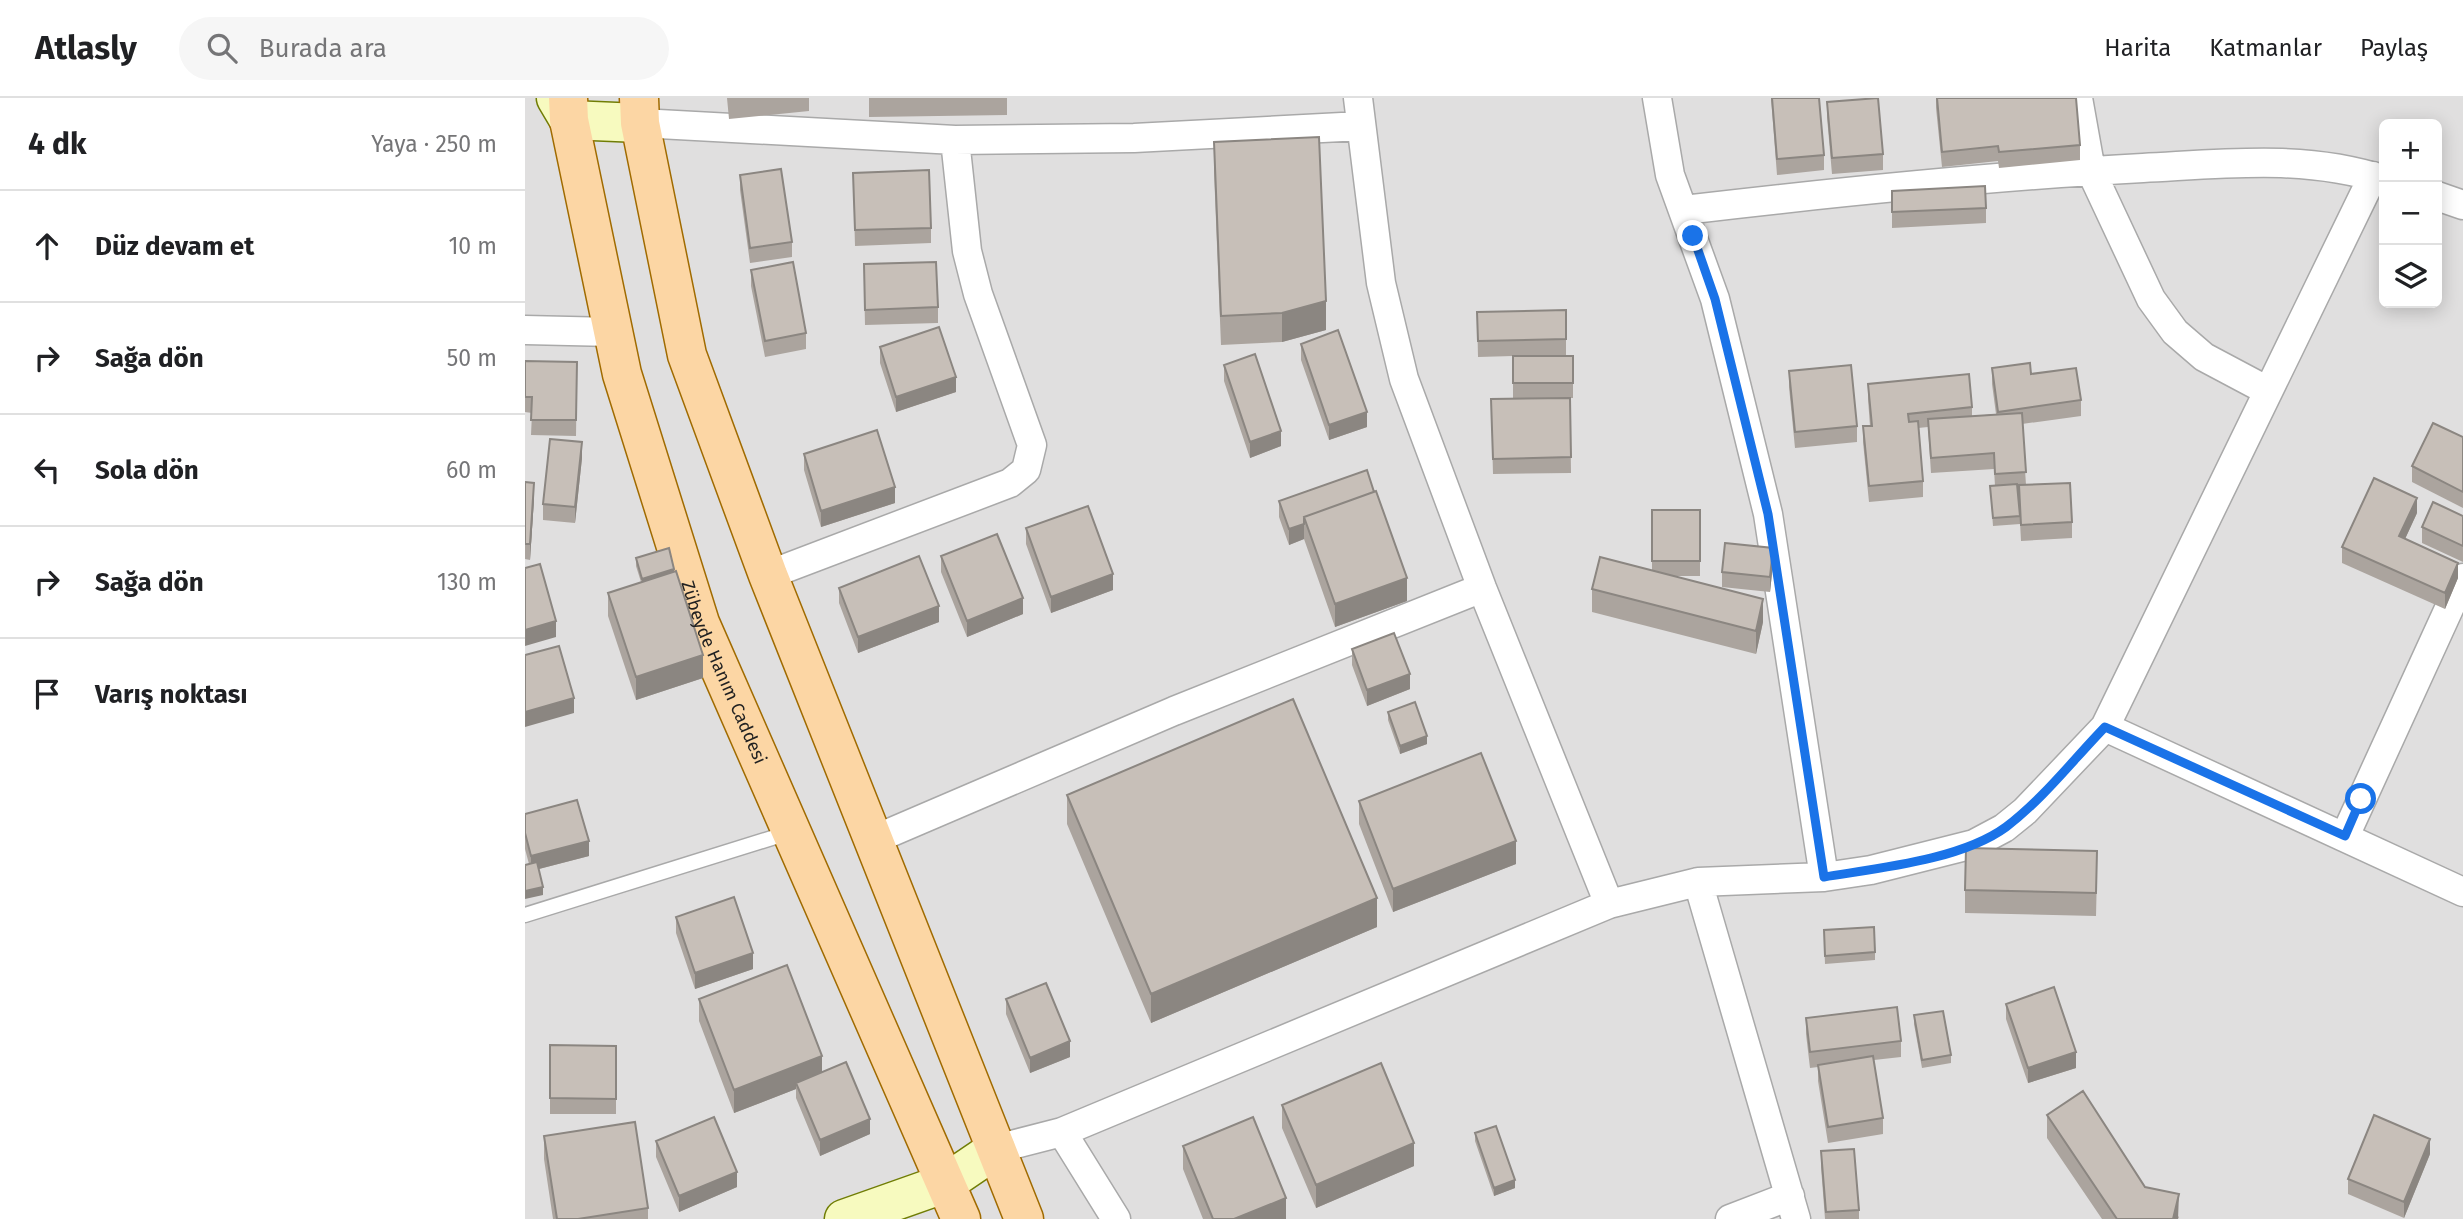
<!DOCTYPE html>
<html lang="tr">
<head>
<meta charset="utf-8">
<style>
	body { margin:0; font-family:"Fira Sans",sans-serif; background:#f6f6f6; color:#202124 }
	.controls { position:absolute; right:21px; top:21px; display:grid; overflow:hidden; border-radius:10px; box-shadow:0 4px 18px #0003 }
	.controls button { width:63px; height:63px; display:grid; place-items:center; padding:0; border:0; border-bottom:2px solid #e0e0e0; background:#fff; color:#202124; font:35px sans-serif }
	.stop { position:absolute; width:21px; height:21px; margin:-16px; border:5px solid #1a73e8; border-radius:50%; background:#fff }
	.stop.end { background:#1a73e8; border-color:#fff; box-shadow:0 2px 7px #0008 }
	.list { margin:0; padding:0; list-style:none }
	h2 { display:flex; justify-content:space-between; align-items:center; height:91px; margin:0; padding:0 28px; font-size:30px }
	h2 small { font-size:23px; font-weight:400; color:#757577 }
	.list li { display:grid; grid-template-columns:46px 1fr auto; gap:21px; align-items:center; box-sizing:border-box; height:112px; padding:0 28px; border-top:2px solid #e0e0e0 }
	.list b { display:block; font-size:26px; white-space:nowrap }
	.list em { font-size:23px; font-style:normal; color:#757577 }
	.icon { flex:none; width:38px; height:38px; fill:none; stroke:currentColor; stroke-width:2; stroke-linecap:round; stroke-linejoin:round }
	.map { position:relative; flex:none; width:1938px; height:1121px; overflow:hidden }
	header { display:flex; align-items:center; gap:42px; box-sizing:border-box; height:98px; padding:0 35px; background:#fff; border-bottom:2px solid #e0e0e0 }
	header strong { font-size:33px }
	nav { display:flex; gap:38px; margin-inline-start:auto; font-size:24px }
	.search { width:490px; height:63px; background:#f6f6f6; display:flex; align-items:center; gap:18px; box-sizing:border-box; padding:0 24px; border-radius:38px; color:#757577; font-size:26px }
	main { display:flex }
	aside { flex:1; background:#fff }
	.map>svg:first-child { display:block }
</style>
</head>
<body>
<header>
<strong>Atlasly</strong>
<div class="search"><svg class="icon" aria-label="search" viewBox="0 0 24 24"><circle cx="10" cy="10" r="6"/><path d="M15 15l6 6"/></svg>Burada ara</div>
<nav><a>Harita</a><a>Katmanlar</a><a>Paylaş</a></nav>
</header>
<main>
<aside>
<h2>4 dk<small>Yaya · 250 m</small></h2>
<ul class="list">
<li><svg class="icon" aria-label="ahead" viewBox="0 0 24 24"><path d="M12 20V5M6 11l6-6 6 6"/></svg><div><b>Düz devam et</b></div><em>10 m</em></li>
<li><svg class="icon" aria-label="right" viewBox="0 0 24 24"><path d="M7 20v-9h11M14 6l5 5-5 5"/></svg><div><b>Sağa dön</b></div><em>50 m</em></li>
<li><svg class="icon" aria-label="left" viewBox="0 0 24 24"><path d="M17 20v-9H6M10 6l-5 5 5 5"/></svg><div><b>Sola dön</b></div><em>60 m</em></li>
<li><svg class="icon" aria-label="right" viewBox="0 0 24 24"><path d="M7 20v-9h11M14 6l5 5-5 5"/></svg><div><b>Sağa dön</b></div><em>130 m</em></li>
<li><svg class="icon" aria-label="arrive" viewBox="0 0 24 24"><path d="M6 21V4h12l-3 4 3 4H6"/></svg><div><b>Varış noktası</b></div></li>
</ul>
</aside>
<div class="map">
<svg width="1938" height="1121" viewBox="0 0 1938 1121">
	<rect width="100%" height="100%" fill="#f2efe9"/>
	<path fill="#e0dfdf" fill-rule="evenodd" d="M 0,0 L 1938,0 L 1938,1121 L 0,1121 ZM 1859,26 L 1912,26 L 1912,205 L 1859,205 Z"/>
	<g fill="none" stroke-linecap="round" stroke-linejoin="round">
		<defs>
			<path id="lane" d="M 0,817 L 266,734"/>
			<path id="street" d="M 833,0 L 856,185 L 879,281 L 957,490 L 1084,806
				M 1132,0 L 1145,77 L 1190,201 L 1243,416 L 1299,779
				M 1553,0 L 1566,73 L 1626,201 L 1650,234 L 1679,259 L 1743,293
				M 115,25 L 430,42 L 609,40 L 836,28
				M 1912,98 L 1938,107
				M 1159,112 C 1312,94 1464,78 1618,70 C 1698,66 1781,56 1859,82
				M 0,232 L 88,234
				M 243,477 L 485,385 L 501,372 L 507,347 L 453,196 L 442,153 L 430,42
				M 1580,629 L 1938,794
				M 1820,738 L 1938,480
				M 348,742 L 649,613 L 957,490
				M 1173,784 L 1271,1121
				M 537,1034 L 591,1121
				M 471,1051 L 537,1034 L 1084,806 L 1173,784 L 1299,779 L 1346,772 L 1449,746 L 1479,730 L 1500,713 L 1580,629 L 1848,78
				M 1205,1121 L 1265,1098"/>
			<path id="secondary" d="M 31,0 L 44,22 L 115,25
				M 319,1121 L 421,1085 L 471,1051"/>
			<g id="primary">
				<path id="s1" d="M 43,0 L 44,22 L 97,276 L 175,525 L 436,1121"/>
				<path d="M 114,0 L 115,25 L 162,257 L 243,477 L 499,1121"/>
			</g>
		</defs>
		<use href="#lane" stroke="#a9a9a9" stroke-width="17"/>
		<use href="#street" stroke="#a9a9a9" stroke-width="31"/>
		<use href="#secondary" stroke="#707d05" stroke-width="41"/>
		<use href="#primary" stroke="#a06b00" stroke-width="41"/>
		<use href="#lane" stroke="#fff" stroke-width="14"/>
		<use href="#street" stroke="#fff" stroke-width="28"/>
		<use href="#secondary" stroke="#f7fabf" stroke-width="38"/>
		<use href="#primary" stroke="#fcd6a4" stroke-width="38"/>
	</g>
	<path fill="#aba49e" d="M 202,0 L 284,0 L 284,13 L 204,21 Z
		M 344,0 L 482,0 L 482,17 L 344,19 Z
		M 1246,0 L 1299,57 L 1299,72 L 1252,77 Z
		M 1411,0 L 1551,0 L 1555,47 L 1555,62 L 1474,70 L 1473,63 L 1417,69 L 1411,10 Z
		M 1302,4 L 1358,56 L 1358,72 L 1307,76 L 1302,19 Z
		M 689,44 L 801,232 L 757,244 L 696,247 L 689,73 Z
		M 328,75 L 406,130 L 406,145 L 330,148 Z
		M 215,77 L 267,144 L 267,159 L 225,165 L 215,92 Z
		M 1367,93 L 1461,110 L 1461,125 L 1367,130 Z
		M 226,172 L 281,235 L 281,251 L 240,259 L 226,188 Z
		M 339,182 L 413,209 L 413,225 L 340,227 Z
		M 1041,212 L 1041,257 L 993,258 L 1048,258 L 1048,300 L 1045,300 L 1046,375 L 968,376 L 966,301 L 988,300 L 988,258 L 953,259 L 952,214 Z
		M 776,246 L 842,329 L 804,342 L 776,262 Z
		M 355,249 L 431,294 L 371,314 L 355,265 Z
		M 0,263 L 52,264 L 51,338 L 6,337 L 7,315 L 0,314 Z
		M 699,267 L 756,348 L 725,360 L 699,283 Z
		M 1467,270 L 1506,276 L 1556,302 L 1556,318 L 1497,326 L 1501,387 L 1547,424 L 1547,440 L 1496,443 L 1495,424 L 1495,426 L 1468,428 L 1465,388 L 1470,388 L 1469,371 L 1406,375 L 1403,329 L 1393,330 L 1398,383 L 1398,399 L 1344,404 L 1338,344 L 1338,328 L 1345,328 L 1343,301 L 1343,286 L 1447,309 L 1447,318 L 1471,316 L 1467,286 Z
		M 1264,273 L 1332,328 L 1332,344 L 1270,350 L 1264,289 Z
		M 1938,339 L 1938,410 L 1887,384 L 1887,368 Z
		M 279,356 L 370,405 L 296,429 L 279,372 Z
		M 57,360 L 50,425 L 18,422 L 18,406 Z
		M 842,372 L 882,503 L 810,529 L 779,441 L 764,447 L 754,419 L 754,403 Z
		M 0,384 L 9,401 L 5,462 L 0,461 Z
		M 1127,412 L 1175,412 L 1175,478 L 1150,478 L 1238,524 L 1231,556 L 1067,514 L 1067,491 L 1127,473 Z
		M 1892,415 L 1880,441 L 1933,480 L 1920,511 L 1817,465 L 1817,449 Z
		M 1938,418 L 1938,464 L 1897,445 L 1897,429 Z
		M 501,430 L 588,492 L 526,515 L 501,446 Z
		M 416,458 L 498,516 L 442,539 L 416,474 Z
		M 111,460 L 149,473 L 178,580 L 111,602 L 83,518 L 83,495 L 116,484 L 111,468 Z
		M 1248,466 L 1245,494 L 1197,489 L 1197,474 Z
		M 314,490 L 414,524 L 333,555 L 314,505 Z
		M 827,551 L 885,591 L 842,608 L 827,567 Z
		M 863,614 L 902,646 L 875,656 L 863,622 Z
		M 542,697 L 852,829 L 626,925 L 542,726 Z
		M 834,703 L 991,766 L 868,814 L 834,726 Z
		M 0,716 L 64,758 L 14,771 L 18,797 L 4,766 L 0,751 Z
		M 1572,776 L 1571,818 L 1440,815 L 1440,792 Z
		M 151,819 L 228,871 L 170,891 L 151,835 Z
		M 1299,840 L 1350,854 L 1350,862 L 1300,866 Z
		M 174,901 L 297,974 L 345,1036 L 295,1058 L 271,1000 L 271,991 L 209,1015 L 174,923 Z
		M 481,901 L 545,959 L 505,975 L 481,916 Z
		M 1481,906 L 1551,970 L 1503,985 L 1481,921 Z
		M 1389,917 L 1426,957 L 1426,965 L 1397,970 L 1389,926 Z
		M 1281,920 L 1376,943 L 1376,959 L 1349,962 L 1358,1020 L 1358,1036 L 1303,1045 L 1293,983 L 1293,969 L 1285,970 L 1281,936 Z
		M 25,947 L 91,948 L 91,1016 L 25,1016 Z
		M 757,1007 L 889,1068 L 791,1110 L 757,1030 Z
		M 1522,1017 L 1620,1089 L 1654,1119 L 1653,1121 L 1577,1121 L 1522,1040 Z
		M 950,1035 L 990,1090 L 969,1098 L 950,1043 Z
		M 19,1038 L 123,1110 L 123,1121 L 28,1121 L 19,1061 Z
		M 131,1043 L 212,1089 L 154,1114 L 131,1059 Z
		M 658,1048 L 761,1121 L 678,1121 L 658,1071 Z
		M 1296,1053 L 1334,1112 L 1334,1121 L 1300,1121 L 1296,1069 Z
		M 1905,1056 L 1879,1120 L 1823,1096 L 1823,1081 Z"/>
	<path fill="#8b8681" d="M 801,203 L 801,232 L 757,244 L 757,215 Z
		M 431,279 L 431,294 L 371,314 L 371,299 Z
		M 842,314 L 842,329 L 804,342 L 804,327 Z
		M 756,333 L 756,348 L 725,360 L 725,344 Z
		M 57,344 L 57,360 L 50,425 L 50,409 Z
		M 9,385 L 9,401 L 5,462 L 5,446 Z
		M 370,389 L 370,405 L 296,429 L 296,413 Z
		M 1892,400 L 1892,415 L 1874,454 L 1874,438 Z
		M 779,426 L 779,441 L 764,447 L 764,431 Z
		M 1248,450 L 1248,466 L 1245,494 L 1245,479 Z
		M 1933,465 L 1933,480 L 1920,511 L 1920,495 Z
		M 149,471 L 149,480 L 117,489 L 117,481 Z
		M 588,476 L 588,492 L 526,515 L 526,499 Z
		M 882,480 L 882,503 L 810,529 L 810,506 Z
		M 498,500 L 498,516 L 442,539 L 442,523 Z
		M 1238,501 L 1238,524 L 1231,556 L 1231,533 Z
		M 414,508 L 414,524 L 333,555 L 333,539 Z
		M 31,523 L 31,539 L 0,548 L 0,532 Z
		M 178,557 L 178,580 L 111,602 L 111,579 Z
		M 885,576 L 885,591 L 842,608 L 842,592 Z
		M 49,600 L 49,615 L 0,629 L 0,614 Z
		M 902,638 L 902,646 L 875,656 L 875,648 Z
		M 64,743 L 64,758 L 6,773 L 6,758 Z
		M 991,743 L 991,766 L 868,814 L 868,791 Z
		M 18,789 L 18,797 L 0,801 L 0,793 Z
		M 852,800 L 852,829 L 626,925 L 626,896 Z
		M 228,855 L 228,871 L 170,891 L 170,875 Z
		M 545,943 L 545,959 L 505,975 L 505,960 Z
		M 1551,954 L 1551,970 L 1503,985 L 1503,970 Z
		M 297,958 L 297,981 L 271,985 L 271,991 L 209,1015 L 209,992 Z
		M 345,1021 L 345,1036 L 295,1058 L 295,1042 Z
		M 1905,1041 L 1905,1056 L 1879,1120 L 1879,1104 Z
		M 889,1045 L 889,1068 L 791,1110 L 791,1087 Z
		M 212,1074 L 212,1089 L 154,1114 L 154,1098 Z
		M 990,1082 L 990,1090 L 969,1098 L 969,1090 Z
		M 1654,1096 L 1653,1121 L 1648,1121 Z
		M 761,1100 L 761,1121 L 709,1121 Z"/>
	<path fill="#c7bfb8" stroke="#8b8681" stroke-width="2" d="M 1247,0 L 1294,0 L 1299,57 L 1252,61 Z
		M 1353,0 L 1358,56 L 1307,60 L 1302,4 Z
		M 1412,0 L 1551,0 L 1555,47 L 1474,54 L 1473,48 L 1417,54 Z
		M 794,39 L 801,203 L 757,215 L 696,218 L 689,44 Z
		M 256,71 L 267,144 L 225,150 L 215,77 Z
		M 404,72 L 406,130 L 330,132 L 328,75 Z
		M 1460,88 L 1461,110 L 1367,114 L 1367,93 Z
		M 268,164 L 281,235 L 240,243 L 226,172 Z
		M 411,164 L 413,209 L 340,212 L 339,166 Z
		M 1041,212 L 1041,241 L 953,243 L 952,214 Z
		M 414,229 L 431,279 L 371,299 L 355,249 Z
		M 813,232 L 842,314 L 804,327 L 776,246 Z
		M 730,256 L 756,333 L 725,344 L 699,267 Z
		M 988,258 L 1048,258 L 1048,285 L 988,285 Z
		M 0,263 L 52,264 L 51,322 L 6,322 L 7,299 L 0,299 Z
		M 1505,265 L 1506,276 L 1551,270 L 1556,302 L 1473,314 L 1467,270 Z
		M 1326,267 L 1332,328 L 1270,334 L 1264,273 Z
		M 1444,276 L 1447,309 L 1383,316 L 1384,324 L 1393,323 L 1398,383 L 1344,388 L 1338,328 L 1347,328 L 1343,286 Z
		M 1045,300 L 1046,359 L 968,361 L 966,301 Z
		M 1497,315 L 1501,374 L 1470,376 L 1469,355 L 1406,360 L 1403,321 Z
		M 1908,325 L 1938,339 L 1938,394 L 1887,368 Z
		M 352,332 L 370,389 L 296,413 L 279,356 Z
		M 25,341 L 57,344 L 50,409 L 18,406 Z
		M 842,372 L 849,394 L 779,419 L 779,426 L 764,431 L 754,403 Z
		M 1849,380 L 1892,400 L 1874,438 L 1933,465 L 1920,495 L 1817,449 Z
		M 0,384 L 9,385 L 5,446 L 0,446 Z
		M 1545,385 L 1547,424 L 1496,427 L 1494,387 Z
		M 1492,386 L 1495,418 L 1468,420 L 1465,388 Z
		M 851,393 L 882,480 L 810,506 L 779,419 Z
		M 1908,404 L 1938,418 L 1938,448 L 1897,429 Z
		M 563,408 L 588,476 L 526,499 L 501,430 Z
		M 1127,412 L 1175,412 L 1175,463 L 1127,463 Z
		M 472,436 L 498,500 L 442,523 L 416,458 Z
		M 1200,445 L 1248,450 L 1245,479 L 1197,474 Z
		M 144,450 L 149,471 L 117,481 L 111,460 Z
		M 394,458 L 414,508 L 333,539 L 314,490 Z
		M 1075,459 L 1238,501 L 1231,533 L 1067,491 Z
		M 15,466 L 31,523 L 0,532 L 0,470 Z
		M 151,473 L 178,557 L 111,579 L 83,495 Z
		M 869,535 L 885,576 L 842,592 L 827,551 Z
		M 34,548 L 49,600 L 0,614 L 0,557 Z
		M 768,601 L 852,800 L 626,896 L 542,697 Z
		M 890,604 L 902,638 L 875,648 L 863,614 Z
		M 956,655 L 991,743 L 868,791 L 834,703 Z
		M 52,702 L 64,743 L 6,758 L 0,735 L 0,716 Z
		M 1441,750 L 1572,753 L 1571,795 L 1440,792 Z
		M 12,764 L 18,789 L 0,793 L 0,767 Z
		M 209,799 L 228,855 L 170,875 L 151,819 Z
		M 1349,829 L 1350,854 L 1300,858 L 1299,832 Z
		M 262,867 L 297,958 L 209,992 L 174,901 Z
		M 521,885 L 545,943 L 505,960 L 481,901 Z
		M 1529,889 L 1551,954 L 1503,970 L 1481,906 Z
		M 1372,909 L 1376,943 L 1285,954 L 1281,920 Z
		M 1418,913 L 1426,957 L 1397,962 L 1389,917 Z
		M 25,947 L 91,948 L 91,1001 L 25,1000 Z
		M 1348,958 L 1358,1020 L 1303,1029 L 1293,967 Z
		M 321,964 L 345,1021 L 295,1042 L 271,985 Z
		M 856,965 L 889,1045 L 791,1087 L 757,1007 Z
		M 1558,993 L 1620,1089 L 1654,1096 L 1648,1121 L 1592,1121 L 1522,1017 Z
		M 1849,1017 L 1905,1041 L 1879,1104 L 1823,1081 Z
		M 189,1019 L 212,1074 L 154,1098 L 131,1043 Z
		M 728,1019 L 761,1100 L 709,1121 L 688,1121 L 658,1048 Z
		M 110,1024 L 123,1110 L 53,1121 L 32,1121 L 19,1038 Z
		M 971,1028 L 990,1082 L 969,1090 L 950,1035 Z
		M 1329,1051 L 1334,1112 L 1301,1114 L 1296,1053 Z"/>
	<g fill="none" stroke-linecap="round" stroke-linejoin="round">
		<path stroke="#1a73e8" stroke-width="9" d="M 1168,138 L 1190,201 L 1243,416 L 1299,779 C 1354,770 1436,762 1481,729 C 1518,701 1548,662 1580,629 L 1820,738 L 1836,701"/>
	</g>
	<g text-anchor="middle" stroke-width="5" stroke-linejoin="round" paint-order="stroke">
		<g font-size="18" fill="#222" stroke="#fff">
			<text dy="6" stroke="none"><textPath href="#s1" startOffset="597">Zübeyde Hanım Caddesi</textPath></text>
		</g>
	</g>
</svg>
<div class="controls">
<button>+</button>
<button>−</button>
<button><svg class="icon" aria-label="layers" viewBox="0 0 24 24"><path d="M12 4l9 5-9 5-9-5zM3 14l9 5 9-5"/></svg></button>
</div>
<div class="stop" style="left:1836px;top:701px"></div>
<div class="stop end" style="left:1168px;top:138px"></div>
</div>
</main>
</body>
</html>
